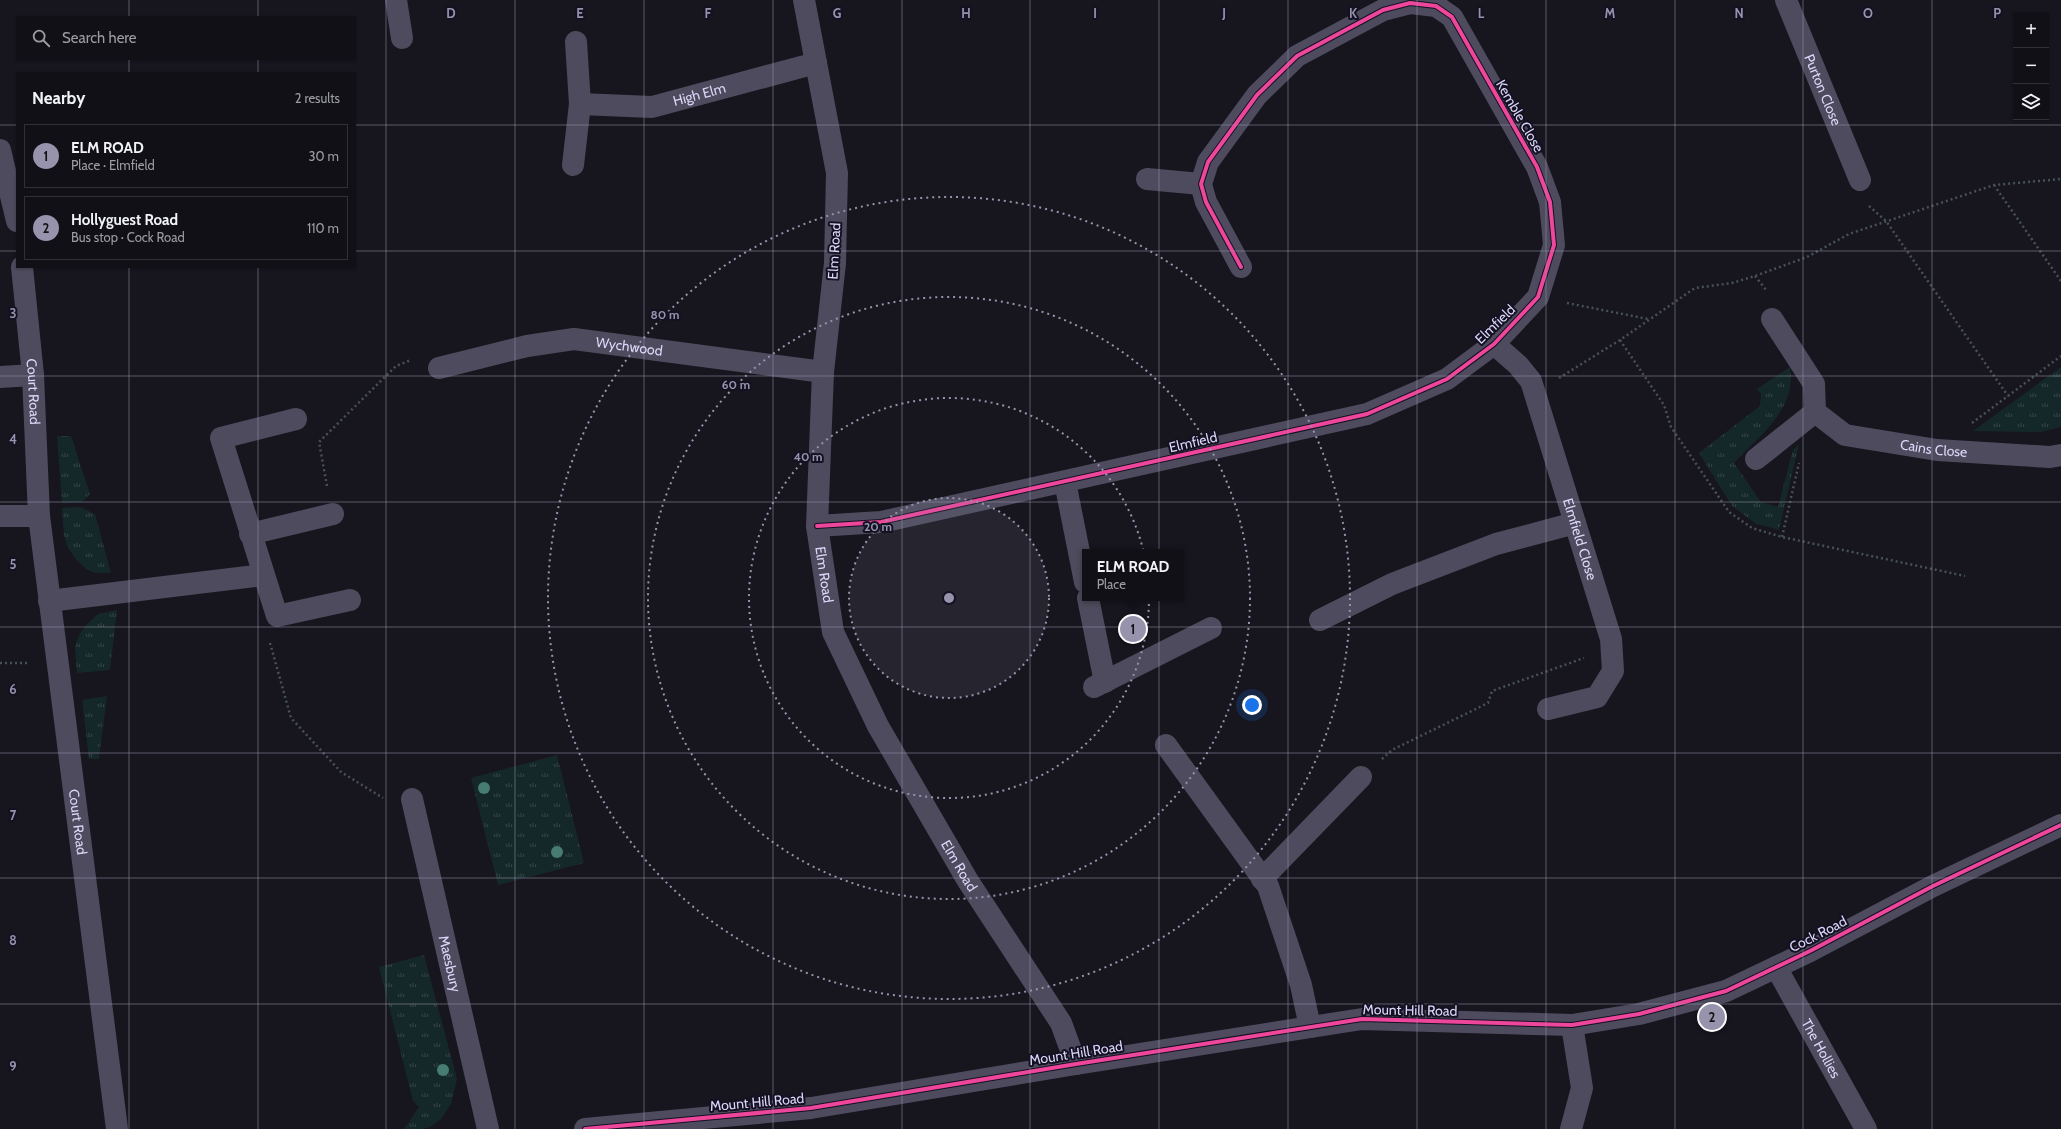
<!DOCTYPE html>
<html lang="en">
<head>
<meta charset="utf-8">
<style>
	body { margin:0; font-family:Cabin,sans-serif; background:#1e1e23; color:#f1f3f6 }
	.controls { position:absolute; right:12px; top:12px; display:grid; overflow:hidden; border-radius:0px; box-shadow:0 1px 3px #0004 }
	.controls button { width:36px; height:36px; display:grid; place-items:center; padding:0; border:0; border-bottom:1px solid #303035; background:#111016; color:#f1f3f6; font:20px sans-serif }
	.you { position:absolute; left:1252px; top:705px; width:14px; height:14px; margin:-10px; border:3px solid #fff; border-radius:50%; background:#1a73e8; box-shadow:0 0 0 6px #1a73e833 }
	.badge { display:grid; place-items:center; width:26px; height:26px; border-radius:50%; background:#9793ad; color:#111; font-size:13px; font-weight:700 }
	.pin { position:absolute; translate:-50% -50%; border:2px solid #fff; box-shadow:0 1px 4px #0006 }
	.popup { position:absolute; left:1082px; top:549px; width:102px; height:52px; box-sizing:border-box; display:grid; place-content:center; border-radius:0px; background:#111016; filter:drop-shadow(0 1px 3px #0005); font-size:13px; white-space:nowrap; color:#9c9da1 }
	.popup b { font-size:15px; color:#f1f3f6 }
	.popup::after { content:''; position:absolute; left:50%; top:100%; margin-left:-8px; border:8px solid transparent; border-top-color:#111016 }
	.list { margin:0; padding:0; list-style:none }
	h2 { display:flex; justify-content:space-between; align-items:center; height:52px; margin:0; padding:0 16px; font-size:17px }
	h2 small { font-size:13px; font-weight:400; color:#9c9da1 }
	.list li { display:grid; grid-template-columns:26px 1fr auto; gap:12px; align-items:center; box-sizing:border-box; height:64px; margin:0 8px 8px; padding:0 8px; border:1px solid #303035; border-radius:0px }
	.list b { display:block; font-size:15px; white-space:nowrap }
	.list p { margin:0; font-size:13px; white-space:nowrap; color:#9c9da1 }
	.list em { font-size:13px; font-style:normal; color:#9c9da1 }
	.icon { flex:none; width:22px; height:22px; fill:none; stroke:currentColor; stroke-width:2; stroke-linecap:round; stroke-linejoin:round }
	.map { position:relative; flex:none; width:2061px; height:1129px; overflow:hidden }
	.search { position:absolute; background:#111016; box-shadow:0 1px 3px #0004; left:16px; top:16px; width:340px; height:44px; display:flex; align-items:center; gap:10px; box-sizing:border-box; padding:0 14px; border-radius:0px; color:#9c9da1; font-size:15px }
	.panel { position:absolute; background:#111016; box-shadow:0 1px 3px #0004; left:16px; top:72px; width:340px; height:196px; border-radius:0px }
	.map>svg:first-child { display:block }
</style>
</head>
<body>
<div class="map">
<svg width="2061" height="1129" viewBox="0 0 2061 1129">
	<defs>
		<pattern id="grass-tufts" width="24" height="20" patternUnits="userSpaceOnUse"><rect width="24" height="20" fill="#152829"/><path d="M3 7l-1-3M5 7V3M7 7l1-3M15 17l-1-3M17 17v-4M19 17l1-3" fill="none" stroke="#364649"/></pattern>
	</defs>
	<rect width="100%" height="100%" fill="#17151e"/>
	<path fill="url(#grass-tufts)" d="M 1790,367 C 1797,409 1760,435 1734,463 L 1761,502 L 1778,507 L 1793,450 L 1799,444 L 1779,530 L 1755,523 L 1732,506 L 1699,453 L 1760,406 L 1761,394 L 1757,389 Z
		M 2061,367 L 2061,427 L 2041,432 L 1973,431 Z
		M 57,436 L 71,436 L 90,494 L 82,502 L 62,503 Z
		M 80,507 L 95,514 L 111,573 L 95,573 L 86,569 L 76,559 L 68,548 L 64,535 L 62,508 Z
		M 117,610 L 110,670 L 77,673 L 75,648 L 79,635 L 87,624 L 98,614 Z
		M 107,696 L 99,759 L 89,759 L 82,700 Z
		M 557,755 L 584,863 L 498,885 L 471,778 Z
		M 424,955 L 457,1079 L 451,1104 L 441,1119 L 430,1127 L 422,1129 L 404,1129 L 419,1107 L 413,1101 L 379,967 Z"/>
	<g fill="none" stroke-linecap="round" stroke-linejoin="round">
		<path stroke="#47515c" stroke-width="2.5" stroke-dasharray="2 3" stroke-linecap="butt" d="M 1994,185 L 2061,281
			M 1869,206 L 1886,221 L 2008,396
			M 1755,276 L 1767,291
			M 1567,303 L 1648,319
			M 1620,340 L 1664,405 L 1671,427 L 1729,512 L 1752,528 L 1782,537 L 1965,576
			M 1559,378 L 1620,340 L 1695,288 L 1732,283 L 1755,276 L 1807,257 L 1849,234 L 1994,185 L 2061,179
			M 1972,423 L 2061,356
			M 327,486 L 319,442 L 396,366 L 411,360
			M 1782,537 L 1799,463
			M 270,643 L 291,718 L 341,772 L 383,798
			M 0,663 L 29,663
			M 1382,759 L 1392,750 L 1488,703 L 1492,691 L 1584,658"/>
		<g stroke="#4d4b5d" stroke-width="22">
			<path d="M 396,0 L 402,38"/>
			<path id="s1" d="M 804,0 L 837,173 L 835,263 L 823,372 L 817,526 L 833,632 L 878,726 L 968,881 L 1061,1023 L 1076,1064"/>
			<path id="s2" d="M 1786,0 L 1860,180"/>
			<path id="s3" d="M 580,104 L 652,107 L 816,63"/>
			<path d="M 0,150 L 17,221"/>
			<path d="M 573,165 L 580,104 L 576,42"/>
			<path d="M 1147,179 L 1201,184"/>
			<path id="s4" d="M 22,267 L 33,375 L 39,516 L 117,1129"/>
			<path id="s5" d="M 1772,319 L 1814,384 L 1815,412 L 1845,435 L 1937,450 L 2050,457 L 2061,455"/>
			<path id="s6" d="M 1494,344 L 1518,365 L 1531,381 L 1611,639 L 1613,671 L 1597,697 L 1548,709"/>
			<path id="s7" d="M 439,368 L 527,346 L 574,339 L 823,372"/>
			<path d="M 0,377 L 33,375"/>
			<path d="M 296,419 L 221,438 L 277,616 L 350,600"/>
			<path d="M 1756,459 L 1815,412"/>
			<path d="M 1065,482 L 1085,582"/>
			<path d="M 0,516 L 39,516"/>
			<path d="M 817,526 L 881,522 L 1367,414 L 1447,379 L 1494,344 L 1538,297 L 1554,245 L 1550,202 L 1537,167 L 1452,17 L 1436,6 L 1410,3 L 1383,10 L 1297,56 L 1257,95 L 1208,162 L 1201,184 L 1206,202 L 1241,267"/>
			<path d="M 250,534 L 333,514"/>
			<path d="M 1088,598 L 1105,682"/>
			<path d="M 49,601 L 263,575"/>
			<path d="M 1320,620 L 1392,584 L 1496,544 L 1575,523"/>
			<path d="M 1094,687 L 1211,628"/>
			<path d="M 1166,745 L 1268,886 L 1301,985 L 1310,1027"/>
			<path id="s8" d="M 412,799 L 488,1129"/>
			<path d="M 1262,879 L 1361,777"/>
			<path id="s9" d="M 1776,967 L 1866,1129"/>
			<path d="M 585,1129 L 811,1108 L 1076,1064 L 1362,1019 L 1572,1025 L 1639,1014 L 1726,991 L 1810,951 L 1933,886 L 2061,825"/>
			<path d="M 1571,1129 L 1582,1088 L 1572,1025"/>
		</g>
		<defs>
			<path id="cycleway" d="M 817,526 L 881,522 L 1367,414 L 1447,379 L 1494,344 L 1538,297 L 1554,245 L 1550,202 L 1537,167 L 1452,17 L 1436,6 L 1410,3 L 1383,10 L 1297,56 L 1257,95 L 1208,162 L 1201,184 L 1206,202 L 1241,267
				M 585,1129 L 811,1108 L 1076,1064 L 1362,1019 L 1572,1025 L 1639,1014 L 1726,991 L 1810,951 L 1933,886 L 2061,825"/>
		</defs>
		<use href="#cycleway" stroke="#141122" stroke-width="6"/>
		<use href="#cycleway" stroke="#ed469a" stroke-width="4"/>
	</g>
	<g fill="#467c74">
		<circle cx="484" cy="788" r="6"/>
		<circle cx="557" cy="852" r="6"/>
		<circle cx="443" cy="1070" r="6"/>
	</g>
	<path fill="none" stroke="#9793ad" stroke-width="1" stroke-opacity="0.55" d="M 129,0 L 129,17M 258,0 L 258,17M 386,0 L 386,1129M 515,0 L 515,1129M 644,0 L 644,1129M 773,0 L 773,1129M 902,0 L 902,1129M 1030,0 L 1030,1129M 1159,0 L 1159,1129M 1288,0 L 1288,1129M 1417,0 L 1417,1129M 1546,0 L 1546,1129M 1675,0 L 1675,1129M 1803,0 L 1803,1129M 1932,0 L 1932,1129M 129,59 L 129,73M 258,59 L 258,73M 0,125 L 17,125M 355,125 L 2061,125M 0,251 L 17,251M 355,251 L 2061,251M 129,267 L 129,1129M 258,267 L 258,1129M 0,376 L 2061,376M 0,502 L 2061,502M 0,627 L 2061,627M 0,753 L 2061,753M 0,878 L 2061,878M 0,1004 L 2061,1004"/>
	<circle cx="949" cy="598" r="100" fill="#9793ad" fill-opacity=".12"/>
	<g fill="none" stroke="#9793ad" stroke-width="2" stroke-dasharray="2 4">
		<circle cx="949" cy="598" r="100"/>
		<circle cx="949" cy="598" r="200"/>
		<circle cx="949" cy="598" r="301"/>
		<circle cx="949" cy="598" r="401"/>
	</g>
	<g text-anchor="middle" stroke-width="4" stroke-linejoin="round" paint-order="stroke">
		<g font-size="14" fill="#dcd7fa" stroke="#141122">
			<text dy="5" stroke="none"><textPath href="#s2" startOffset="97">Purton Close</textPath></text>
			<text dy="5" stroke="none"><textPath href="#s3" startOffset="121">High Elm</textPath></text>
			<text transform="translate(1520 116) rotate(60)" y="5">Kemble Close</text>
			<text transform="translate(834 251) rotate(-87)" y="5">Elm Road</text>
			<text transform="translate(1495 324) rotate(-44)" y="5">Elmfield</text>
			<text dy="5" stroke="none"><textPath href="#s7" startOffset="194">Wychwood</textPath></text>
			<text dy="5" stroke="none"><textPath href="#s4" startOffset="125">Court Road</textPath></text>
			<text transform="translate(1193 442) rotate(-13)" y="5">Elmfield</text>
			<text dy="5" stroke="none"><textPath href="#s5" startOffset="233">Cains Close</textPath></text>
			<text dy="5" stroke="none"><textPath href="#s6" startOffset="218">Elmfield Close</textPath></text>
			<text dy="5" stroke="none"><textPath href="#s1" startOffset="579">Elm Road</textPath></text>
			<text dy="5" stroke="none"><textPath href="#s4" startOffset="558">Court Road</textPath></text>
			<text dy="5" stroke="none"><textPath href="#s1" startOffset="903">Elm Road</textPath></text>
			<text transform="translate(1818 934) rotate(-27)" y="5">Cock Road</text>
			<text dy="5" stroke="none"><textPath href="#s8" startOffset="169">Maesbury</textPath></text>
			<text transform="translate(1410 1010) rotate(1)" y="5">Mount Hill Road</text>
			<text dy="5" stroke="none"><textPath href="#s9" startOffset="93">The Hollies</textPath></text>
			<text transform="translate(1076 1053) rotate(-9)" y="5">Mount Hill Road</text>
			<text transform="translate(757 1102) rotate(-5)" y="5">Mount Hill Road</text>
		</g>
	</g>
	<g font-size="13" text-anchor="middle" font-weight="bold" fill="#9793ad" stroke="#141122" stroke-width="4" stroke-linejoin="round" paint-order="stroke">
		<text x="451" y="18">D</text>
		<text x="580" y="18">E</text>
		<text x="708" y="18">F</text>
		<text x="837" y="18">G</text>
		<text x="966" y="18">H</text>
		<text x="1095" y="18">I</text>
		<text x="1224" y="18">J</text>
		<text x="1353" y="18">K</text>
		<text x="1481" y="18">L</text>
		<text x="1610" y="18">M</text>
		<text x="1739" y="18">N</text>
		<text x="1868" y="18">O</text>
		<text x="1997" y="18">P</text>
		<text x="13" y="318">3</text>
		<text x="13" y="444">4</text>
		<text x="13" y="569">5</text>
		<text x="13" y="694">6</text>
		<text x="13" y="820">7</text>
		<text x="13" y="945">8</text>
		<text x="13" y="1071">9</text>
	</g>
	<circle cx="949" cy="598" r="6" fill="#9793ad" stroke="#141122" stroke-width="2"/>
	<g font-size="12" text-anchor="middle" font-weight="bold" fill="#9793ad" stroke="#141122" stroke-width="4" stroke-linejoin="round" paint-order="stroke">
		<text x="665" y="319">80 m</text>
		<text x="736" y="389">60 m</text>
		<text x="808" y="461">40 m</text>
		<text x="878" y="531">20 m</text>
	</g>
</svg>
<div class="controls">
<button>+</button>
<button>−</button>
<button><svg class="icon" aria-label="layers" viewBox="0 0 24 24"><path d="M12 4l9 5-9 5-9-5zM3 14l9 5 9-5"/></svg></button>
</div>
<div class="you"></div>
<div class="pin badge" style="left:1133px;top:629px">1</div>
<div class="popup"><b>ELM ROAD</b>Place</div>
<div class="pin badge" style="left:1712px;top:1017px">2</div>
<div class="search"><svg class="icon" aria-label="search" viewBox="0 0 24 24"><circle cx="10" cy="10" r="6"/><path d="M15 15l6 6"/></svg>Search here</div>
<section class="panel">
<h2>Nearby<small>2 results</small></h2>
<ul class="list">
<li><span class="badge">1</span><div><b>ELM ROAD</b><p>Place · Elmfield</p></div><em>30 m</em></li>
<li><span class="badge">2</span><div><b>Hollyguest Road</b><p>Bus stop · Cock Road</p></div><em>110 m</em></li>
</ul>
</section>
</div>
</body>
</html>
